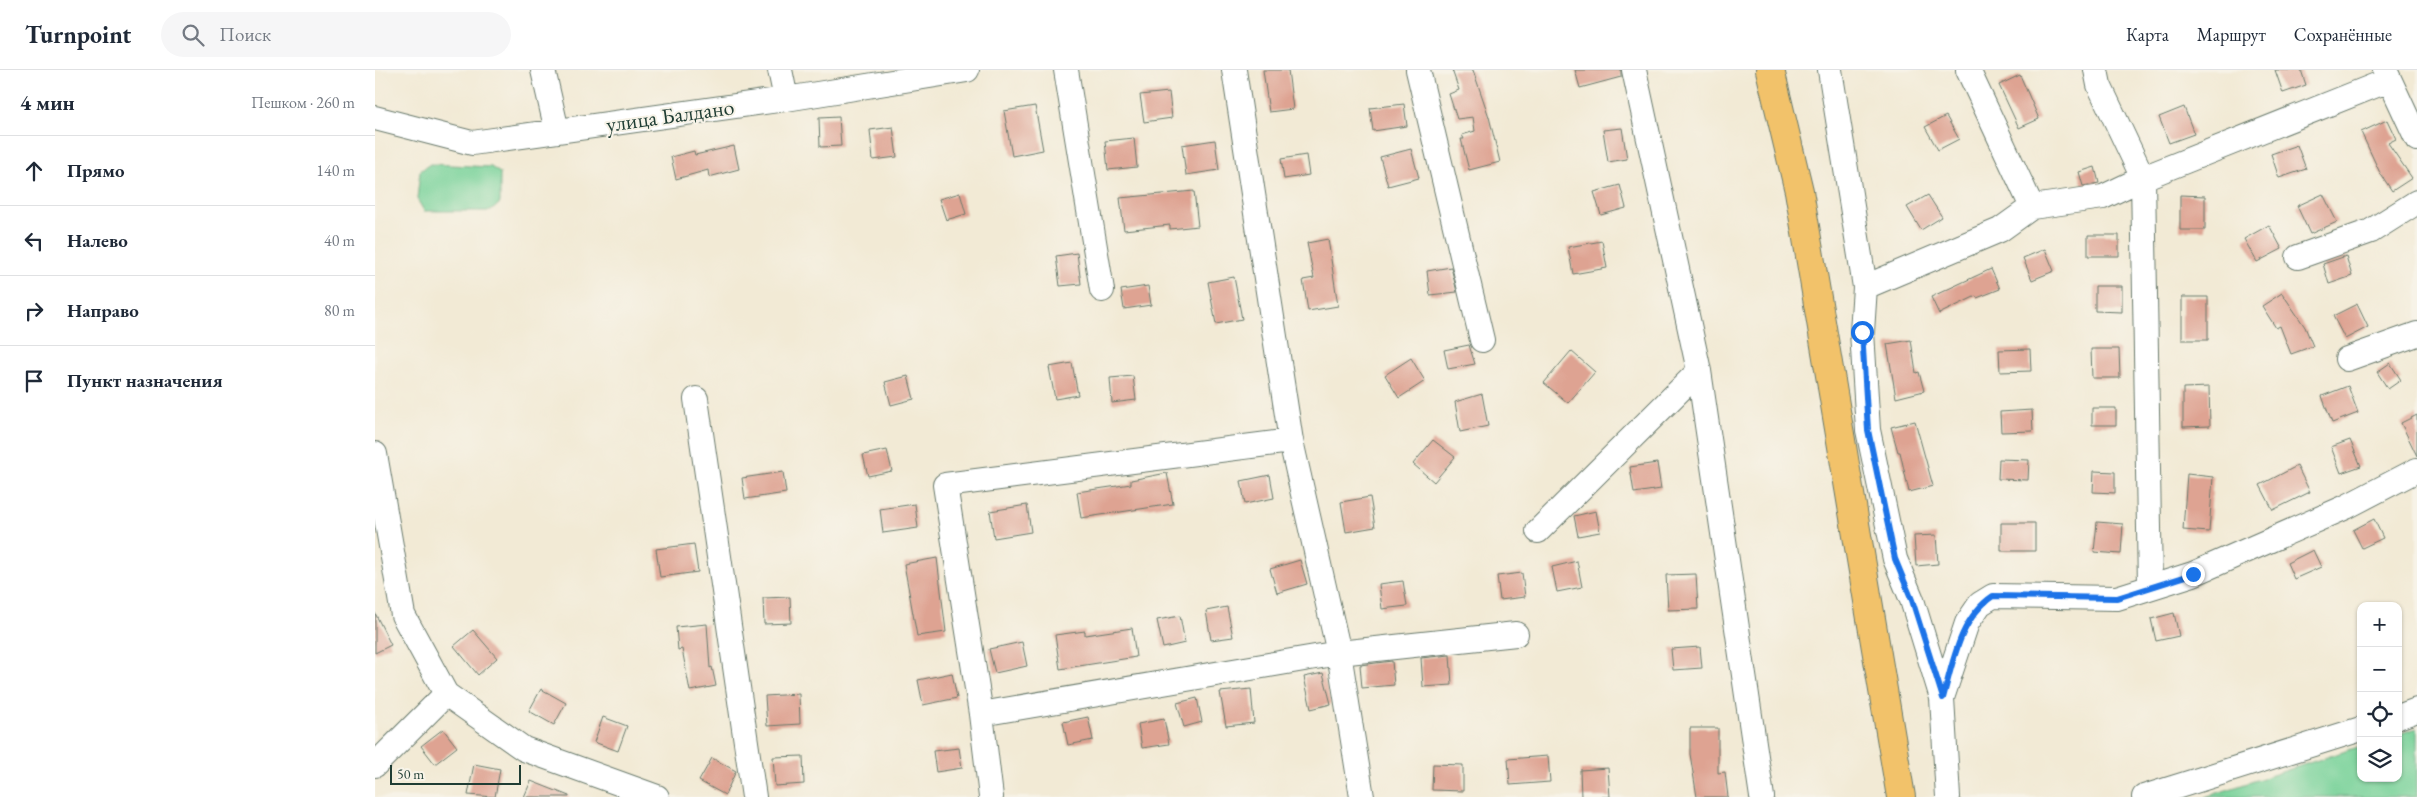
<!DOCTYPE html>
<html lang="ru">
<head>
<meta charset="utf-8">
<style>
	body { margin:0; font-family:"EB Garamond",serif; background:#f6f6f7; color:#1f2937 }
	.controls { position:absolute; right:15px; bottom:15px; display:grid; overflow:hidden; border-radius:10px; box-shadow:0 1px 4px #0004 }
	.controls button { width:45px; height:45px; display:grid; place-items:center; padding:0; border:0; border-bottom:1px solid #e0e1e3; background:#fff; color:#1f2937; font:25px sans-serif }
	.scale { position:absolute; left:15px; bottom:12px; width:131px; box-sizing:border-box; padding-left:5px; border:2px solid #1f3d34; border-top:0; font-size:14px; line-height:18px; white-space:nowrap; color:#1f3d34; -webkit-text-stroke:4px #f7f3e8; paint-order:stroke }
	.stop { position:absolute; width:15px; height:15px; margin:-11px; border:4px solid #1a73e8; border-radius:50%; background:#fff }
	.stop.end { background:#1a73e8; border-color:#fff; box-shadow:0 1px 5px #0008 }
	.list { margin:0; padding:0; list-style:none }
	h2 { display:flex; justify-content:space-between; align-items:center; height:65px; margin:0; padding:0 20px; font-size:21px }
	h2 small { font-size:16px; font-weight:400; color:#747a83 }
	.list li { display:grid; grid-template-columns:32px 1fr auto; gap:15px; align-items:center; box-sizing:border-box; height:70px; padding:0 20px; border-top:1px solid #e0e1e3 }
	.list b { display:block; font-size:19px; white-space:nowrap }
	.list em { font-size:16px; font-style:normal; color:#747a83 }
	.icon { flex:none; width:28px; height:28px; fill:none; stroke:currentColor; stroke-width:2; stroke-linecap:round; stroke-linejoin:round }
	.map { position:relative; flex:none; width:2042px; height:727px; overflow:hidden }
	header { display:flex; align-items:center; gap:30px; box-sizing:border-box; height:70px; padding:0 25px; background:#fff; border-bottom:1px solid #e0e1e3 }
	header strong { font-size:24px }
	nav { display:flex; gap:28px; margin-inline-start:auto; font-size:18px }
	.search { width:350px; height:45px; background:#f6f6f7; display:flex; align-items:center; gap:12px; box-sizing:border-box; padding:0 18px; border-radius:28px; color:#747a83; font-size:19px }
	main { display:flex }
	aside { flex:1; background:#fff }
	.map>svg:first-child { display:block }
</style>
</head>
<body>
<header>
<strong>Turnpoint</strong>
<div class="search"><svg class="icon" aria-label="search" viewBox="0 0 24 24"><circle cx="10" cy="10" r="6"/><path d="M15 15l6 6"/></svg>Поиск</div>
<nav><a>Карта</a><a>Маршрут</a><a>Сохранённые</a></nav>
</header>
<main>
<aside>
<h2>4 мин<small>Пешком · 260 m</small></h2>
<ul class="list">
<li><svg class="icon" aria-label="ahead" viewBox="0 0 24 24"><path d="M12 20V5M6 11l6-6 6 6"/></svg><div><b>Прямо</b></div><em>140 m</em></li>
<li><svg class="icon" aria-label="left" viewBox="0 0 24 24"><path d="M17 20v-9H6M10 6l-5 5 5 5"/></svg><div><b>Налево</b></div><em>40 m</em></li>
<li><svg class="icon" aria-label="right" viewBox="0 0 24 24"><path d="M7 20v-9h11M14 6l5 5-5 5"/></svg><div><b>Направо</b></div><em>80 m</em></li>
<li><svg class="icon" aria-label="arrive" viewBox="0 0 24 24"><path d="M6 21V4h12l-3 4 3 4H6"/></svg><div><b>Пункт назначения</b></div></li>
</ul>
</aside>
<div class="map">
<svg width="2042" height="727" viewBox="0 0 2042 727">
	<rect width="100%" height="100%" fill="#f7f3e8"/>
	<filter id="ink" filterUnits="userSpaceOnUse"><feTurbulence type="fractalNoise" baseFrequency=".02" numOctaves="2"/><feDisplacementMap in="SourceGraphic" scale="10" xChannelSelector="R" yChannelSelector="G"/><feConvolveMatrix kernelMatrix="1 2 1 2 8 2 1 2 1" color-interpolation-filters="sRGB"/></filter>
	<filter id="wash" filterUnits="userSpaceOnUse"><feTurbulence type="fractalNoise" baseFrequency=".0096" numOctaves="4" result="noise"/><feDisplacementMap in="SourceGraphic" scale="20" xChannelSelector="R" yChannelSelector="G"/><feGaussianBlur stdDeviation="1.12" result="paint"/><feColorMatrix in="noise" values="0 0 0 0 0 0 0 0 0 0 0 0 0 0 0 0 0 1.4 0 .05"/><feComposite in="paint" operator="in"/></filter>
	<g filter="url(#wash)">
		<rect width="100%" height="100%" fill="#f2ead5"/>
		<path fill="#77d299" stroke="#4b8866" d="M 55,94 L 116,97 L 125,103 L 125,133 L 116,141 L 49,141 L 42,129 L 45,101 Z
			M 2042,658 L 2042,727 L 1830,727 L 1986,676 L 1986,708 L 2023,708 L 2023,664 Z"/>
		<g id="blocks">
			<path fill="#dea392" d="M 888,0 L 913,0 L 918,39 L 894,42 Z
				M 1077,0 L 1098,0 L 1114,47 L 1125,92 L 1094,100 L 1086,69 L 1089,69 L 1087,65 L 1100,61 L 1098,47 L 1082,49 L 1074,24 L 1084,20 Z
				M 1200,0 L 1246,0 L 1246,7 L 1205,18 Z
				M 1900,0 L 1926,0 L 1931,15 L 1908,23 Z
				M 1645,5 L 1664,49 L 1644,58 L 1624,15 Z
				M 794,22 L 797,48 L 769,52 L 765,25 Z
				M 1029,34 L 1032,56 L 998,61 L 995,38 Z
				M 660,36 L 668,80 L 637,86 L 629,41 Z
				M 1809,37 L 1819,64 L 1794,73 L 1784,47 Z
				M 1571,46 L 1584,69 L 1563,80 L 1550,57 Z
				M 464,47 L 466,76 L 445,77 L 444,48 Z
				M 2012,50 L 2021,69 L 2013,73 L 2037,108 L 2017,121 L 2005,103 L 1986,62 Z
				M 518,57 L 522,87 L 498,90 L 495,60 Z
				M 1247,58 L 1252,89 L 1233,92 L 1228,60 Z
				M 759,68 L 762,97 L 733,100 L 730,71 Z
				M 840,70 L 844,100 L 811,105 L 807,75 Z
				M 1922,75 L 1931,99 L 1904,108 L 1896,84 Z
				M 359,76 L 364,99 L 334,107 L 333,100 L 301,109 L 296,87 L 319,81 L 320,85 Z
				M 1036,79 L 1044,108 L 1013,116 L 1005,87 Z
				M 931,85 L 934,105 L 909,109 L 906,89 Z
				M 1720,97 L 1724,113 L 1708,116 L 1704,102 Z
				M 1245,115 L 1251,138 L 1226,145 L 1219,122 Z
				M 819,121 L 823,156 L 795,159 L 795,155 L 749,160 L 745,128 Z
				M 585,123 L 591,144 L 571,150 L 564,129 Z
				M 1948,124 L 1962,152 L 1935,164 L 1922,136 Z
				M 1553,125 L 1567,147 L 1546,160 L 1532,137 Z
				M 1805,125 L 1830,126 L 1830,160 L 1805,160 Z
				M 1894,155 L 1907,179 L 1882,192 L 1869,169 Z
				M 1713,165 L 1744,165 L 1744,186 L 1713,186 Z
				M 953,169 L 963,236 L 933,241 L 928,210 L 939,208 L 932,173 Z
				M 1227,171 L 1232,198 L 1198,204 L 1193,177 Z
				M 1670,179 L 1679,201 L 1657,210 L 1648,188 Z
				M 702,183 L 706,214 L 685,216 L 681,186 Z
				M 1971,186 L 1977,206 L 1954,214 L 1948,194 Z
				M 1076,197 L 1082,222 L 1055,225 L 1052,201 Z
				M 1616,199 L 1625,219 L 1602,228 L 1601,226 L 1564,244 L 1556,227 Z
				M 859,207 L 867,249 L 841,254 L 833,212 Z
				M 773,216 L 776,235 L 749,239 L 746,220 Z
				M 1720,216 L 1747,216 L 1747,242 L 1720,241 Z
				M 1907,223 L 1930,257 L 1938,276 L 1916,284 L 1905,256 L 1901,258 L 1887,236 Z
				M 1807,227 L 1833,227 L 1833,270 L 1807,270 Z
				M 1982,234 L 1993,257 L 1970,269 L 1958,246 Z
				M 1536,270 L 1541,303 L 1544,302 L 1549,321 L 1521,328 L 1512,274 Z
				M 1094,275 L 1100,294 L 1073,299 L 1069,280 Z
				M 1655,279 L 1656,301 L 1625,302 L 1624,280 Z
				M 1716,279 L 1744,279 L 1745,308 L 1717,308 Z
				M 1196,281 L 1220,302 L 1193,333 L 1169,313 Z
				M 1036,288 L 1050,311 L 1024,328 L 1010,305 Z
				M 697,293 L 703,325 L 680,329 L 674,297 Z
				M 2015,293 L 2026,310 L 2013,319 L 2002,302 Z
				M 533,306 L 539,329 L 516,335 L 510,312 Z
				M 758,306 L 761,330 L 737,333 L 735,308 Z
				M 1973,316 L 1983,343 L 1957,353 L 1947,326 Z
				M 1834,317 L 1835,356 L 1808,357 L 1808,318 Z
				M 1107,324 L 1113,356 L 1085,362 L 1080,332 Z
				M 1717,338 L 1741,338 L 1741,355 L 1717,355 Z
				M 1657,340 L 1658,361 L 1626,362 L 1625,342 Z
				M 2042,345 L 2042,386 L 2026,353 Z
				M 1540,351 L 1558,416 L 1534,422 L 1525,382 L 1523,382 L 1516,357 Z
				M 1058,370 L 1080,387 L 1059,412 L 1038,394 Z
				M 1975,370 L 1986,396 L 1966,403 L 1956,377 Z
				M 512,380 L 517,401 L 493,406 L 488,385 Z
				M 1624,389 L 1654,390 L 1653,410 L 1623,409 Z
				M 1282,393 L 1286,419 L 1259,423 L 1255,397 Z
				M 1922,396 L 1935,422 L 1898,440 L 1885,415 Z
				M 1719,401 L 1740,402 L 1740,423 L 1718,422 Z
				M 408,402 L 411,423 L 370,429 L 367,408 Z
				M 792,403 L 798,434 L 706,448 L 702,422 L 756,414 L 756,410 Z
				M 1812,404 L 1838,407 L 1834,462 L 1808,460 Z
				M 895,405 L 899,428 L 870,434 L 866,411 Z
				M 995,427 L 1000,457 L 971,462 L 966,432 Z
				M 540,434 L 543,458 L 508,463 L 505,439 Z
				M 652,435 L 656,462 L 619,468 L 615,441 Z
				M 1221,441 L 1225,462 L 1203,466 L 1199,446 Z
				M 1999,449 L 2008,468 L 1987,478 L 1978,460 Z
				M 1722,452 L 1748,454 L 1746,484 L 1719,482 Z
				M 1626,453 L 1660,453 L 1660,481 L 1626,481 Z
				M 1561,465 L 1563,494 L 1541,496 L 1539,466 Z
				M 319,474 L 323,502 L 285,507 L 281,479 Z
				M 1938,480 L 1946,497 L 1919,509 L 1912,493 Z
				M 562,488 L 571,562 L 542,566 L 529,494 Z
				M 925,490 L 932,514 L 902,523 L 895,499 Z
				M 1202,491 L 1207,517 L 1182,522 L 1177,497 Z
				M 1147,503 L 1150,527 L 1125,530 L 1122,506 Z
				M 1321,504 L 1323,539 L 1293,540 L 1291,505 Z
				M 1028,511 L 1032,536 L 1007,539 L 1004,514 Z
				M 415,527 L 416,553 L 389,554 L 388,528 Z
				M 852,537 L 858,567 L 836,570 L 831,541 Z
				M 0,543 L 16,575 L 0,583 Z
				M 1799,543 L 1804,566 L 1781,571 L 1776,549 Z
				M 805,546 L 810,573 L 788,578 L 782,550 Z
				M 332,554 L 335,598 L 337,597 L 341,616 L 315,621 L 307,579 L 303,580 L 301,557 Z
				M 757,558 L 761,587 L 685,599 L 680,565 L 710,561 L 710,565 Z
				M 98,560 L 122,588 L 103,605 L 79,576 Z
				M 647,572 L 652,596 L 620,603 L 614,579 Z
				M 1325,577 L 1327,598 L 1298,600 L 1296,579 Z
				M 1075,585 L 1077,615 L 1048,617 L 1046,588 Z
				M 1017,591 L 1019,615 L 987,618 L 985,595 Z
				M 577,603 L 582,628 L 548,635 L 543,610 Z
				M 948,603 L 956,634 L 936,639 L 929,607 Z
				M 166,619 L 191,633 L 179,655 L 154,641 Z
				M 876,619 L 879,653 L 851,656 L 845,622 Z
				M 424,624 L 425,654 L 392,656 L 390,626 Z
				M 822,628 L 827,652 L 809,657 L 802,633 Z
				M 228,647 L 252,656 L 243,681 L 219,672 Z
				M 713,647 L 718,670 L 693,675 L 688,652 Z
				M 789,649 L 794,674 L 767,678 L 763,654 Z
				M 1315,658 L 1343,658 L 1343,703 L 1350,702 L 1353,727 L 1322,727 L 1315,684 Z
				M 68,659 L 82,677 L 60,694 L 46,676 Z
				M 584,678 L 587,698 L 561,702 L 558,681 Z
				M 428,686 L 429,714 L 400,716 L 398,687 Z
				M 1173,686 L 1175,712 L 1135,715 L 1133,689 Z
				M 337,688 L 361,701 L 350,725 L 324,711 Z
				M 99,694 L 125,699 L 120,727 L 93,725 Z
				M 1058,694 L 1088,695 L 1088,721 L 1057,720 Z
				M 1233,698 L 1235,727 L 1206,727 L 1205,700 Z
				M 156,711 L 194,726 L 194,727 L 149,727 Z"/>
		</g>
	</g>
	<g filter="url(#ink)">
		<use href="#blocks" fill-opacity="0" stroke="#697a6c" stroke-width="1"/>
		<g fill="none" stroke-linecap="round" stroke-linejoin="round">
			<defs>
				<path id="minor" d="M 168,0 L 182,61
					M 405,0 L 411,29
					M 691,0 L 727,220
					M 859,0 L 916,371 L 964,583 L 987,727
					M 1043,0 L 1107,270
					M 1259,0 L 1324,301 L 1387,727
					M 1455,0 L 1490,217 L 1625,160 L 1657,137
					M 1593,0 L 1657,137 L 1728,127 L 1768,108 L 2014,10
					M 1721,0 L 1724,15 L 1768,108 L 1775,516
					M 2010,0 L 2042,69
					M 0,48 L 97,73 L 411,29 L 592,0
					M 1923,187 L 1996,161 L 2042,132
					M 1490,217 L 1487,262 L 1493,360 L 1520,489 L 1537,530 L 1567,628
					M 1972,289 L 2042,264
					M 321,329 L 379,727
					M 0,384 L 28,545 L 71,624 L 149,679 L 282,727
					M 1163,461 L 1324,301
					M 606,644 L 964,583 L 1141,564
					M 2023,647 L 2042,640
					M 0,695 L 71,624
					M 616,727 L 606,644 L 570,415 L 916,371
					M 1573,727 L 1567,628 L 1592,553 L 1605,534 L 1618,526 L 1742,528 L 1818,504 L 1971,437 L 2042,400
					M 1769,727 L 1986,659"/>
				<path id="major" d="M 1395,0 L 1424,121 L 1526,727"/>
			</defs>
			<use href="#minor" stroke="#697a6c" stroke-width="26"/>
			<use href="#major" stroke="#697a6c" stroke-width="30"/>
			<use href="#minor" stroke="#fff" stroke-width="24"/>
			<use href="#major" stroke="#f2c26a" stroke-width="28"/>
		</g>
	</g>
	<g fill="none" stroke-linecap="round" stroke-linejoin="round" filter="url(#ink)">
		<path stroke="#1a73e8" stroke-width="6" d="M 1487,262 L 1493,360 L 1520,489 L 1537,530 L 1568,628 C 1578,592 1585,548 1618,526 L 1742,528 L 1818,504"/>
	</g>
	<g text-anchor="middle" stroke-width="4" stroke-linejoin="round" paint-order="stroke">
		<g font-size="22" fill="#1f3d34" stroke="#f7f3e8">
			<text transform="translate(295 45) rotate(-8)" y="8">улица Балдано</text>
		</g>
	</g>
</svg>
<div class="controls">
<button>+</button>
<button>−</button>
<button><svg class="icon" aria-label="locate" viewBox="0 0 24 24"><circle cx="12" cy="12" r="6"/><path d="M12 2v4M12 18v4M2 12h4M18 12h4"/></svg></button>
<button><svg class="icon" aria-label="layers" viewBox="0 0 24 24"><path d="M12 4l9 5-9 5-9-5zM3 14l9 5 9-5"/></svg></button>
</div>
<div class="scale">50 m</div>
<div class="stop" style="left:1487px;top:262px"></div>
<div class="stop end" style="left:1818px;top:504px"></div>
</div>
</main>
</body>
</html>
